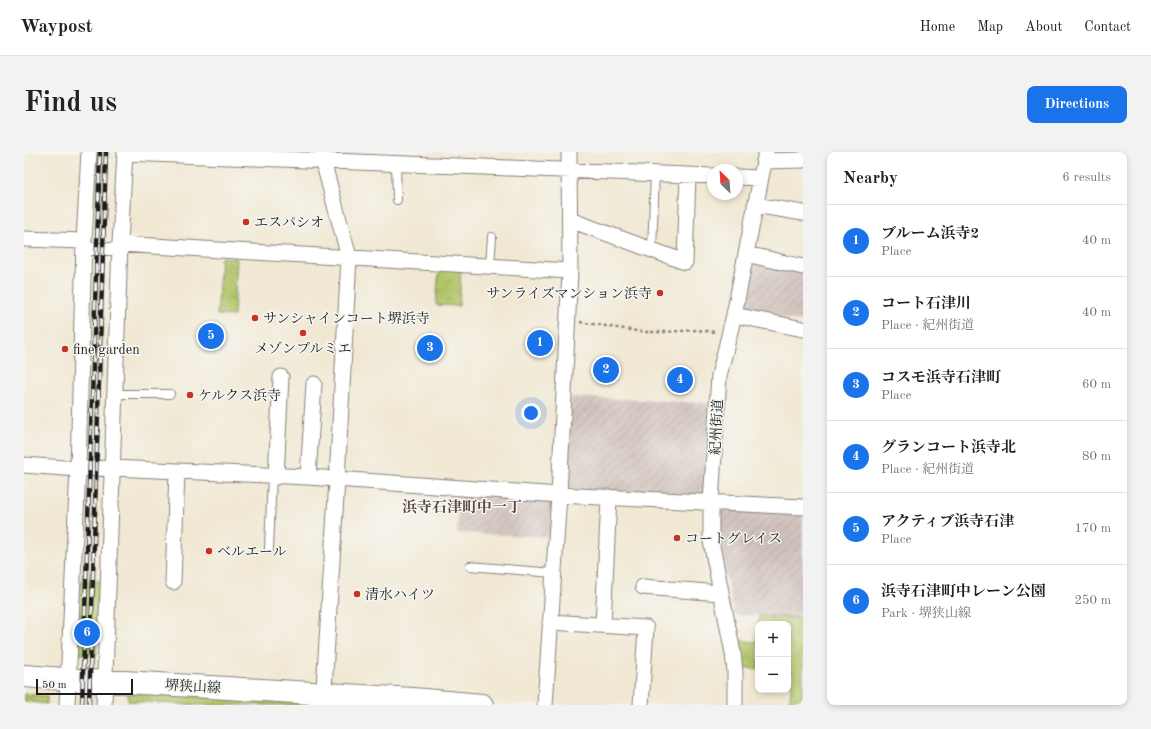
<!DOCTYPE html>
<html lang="en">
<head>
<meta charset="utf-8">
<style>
	body { margin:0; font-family:"Old Standard TT","Noto Serif JP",serif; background:#f2f2f2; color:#222 }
	.controls { position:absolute; right:12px; bottom:12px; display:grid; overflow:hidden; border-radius:8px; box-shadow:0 2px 6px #0003 }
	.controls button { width:36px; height:36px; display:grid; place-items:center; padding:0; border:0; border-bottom:1px solid #e0e0e0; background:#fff; color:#222; font:20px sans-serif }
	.compass { position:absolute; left:683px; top:12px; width:36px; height:36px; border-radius:50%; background:#fff; box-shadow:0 2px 6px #0003; rotate:335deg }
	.scale { position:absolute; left:12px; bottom:10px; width:97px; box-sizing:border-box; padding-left:4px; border:2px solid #1c1c1c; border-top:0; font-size:11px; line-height:14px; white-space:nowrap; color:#1c1c1c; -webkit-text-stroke:3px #f6f6f2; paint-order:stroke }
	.you { position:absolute; left:507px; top:261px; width:14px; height:14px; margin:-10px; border:3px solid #fff; border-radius:50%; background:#1a73e8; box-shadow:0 0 0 6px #1a73e833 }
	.badge { display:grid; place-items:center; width:26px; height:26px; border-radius:50%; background:#1a73e8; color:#fff; font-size:13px; font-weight:700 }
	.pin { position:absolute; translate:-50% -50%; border:2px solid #fff; box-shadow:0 1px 4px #0006 }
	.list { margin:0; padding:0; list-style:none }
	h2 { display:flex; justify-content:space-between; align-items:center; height:52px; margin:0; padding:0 16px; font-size:17px }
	h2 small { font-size:13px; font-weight:400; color:#767676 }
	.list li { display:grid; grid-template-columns:26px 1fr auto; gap:12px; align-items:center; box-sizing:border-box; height:72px; padding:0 16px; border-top:1px solid #e0e0e0 }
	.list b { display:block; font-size:15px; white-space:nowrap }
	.list p { margin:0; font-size:13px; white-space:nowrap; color:#767676 }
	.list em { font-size:13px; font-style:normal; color:#767676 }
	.map { position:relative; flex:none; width:779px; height:553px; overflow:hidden; border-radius:8px }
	header { display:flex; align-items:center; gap:24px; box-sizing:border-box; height:56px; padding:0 20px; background:#fff; border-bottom:1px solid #e0e0e0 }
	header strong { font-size:19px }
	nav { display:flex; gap:22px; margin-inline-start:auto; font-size:14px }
	.intro { display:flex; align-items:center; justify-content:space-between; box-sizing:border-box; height:96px; padding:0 24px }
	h1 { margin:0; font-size:28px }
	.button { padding:10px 18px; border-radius:8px; background:#1a73e8; color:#fff; font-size:14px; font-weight:700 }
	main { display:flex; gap:24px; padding:0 24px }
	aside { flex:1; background:#fff; border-radius:8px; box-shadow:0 2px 6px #0003 }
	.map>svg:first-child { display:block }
</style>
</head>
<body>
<header>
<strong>Waypost</strong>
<nav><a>Home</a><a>Map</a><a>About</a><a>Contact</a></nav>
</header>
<div class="intro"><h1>Find us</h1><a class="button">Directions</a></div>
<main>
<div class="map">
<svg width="779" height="553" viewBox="0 0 779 553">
	<defs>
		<pattern id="industrial-furrows" width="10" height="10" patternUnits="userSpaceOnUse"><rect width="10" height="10" fill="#cfc0ba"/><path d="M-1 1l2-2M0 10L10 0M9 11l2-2" fill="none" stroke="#b1a49f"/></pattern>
		<pattern id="grass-tufts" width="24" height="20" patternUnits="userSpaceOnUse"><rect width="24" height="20" fill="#b0c468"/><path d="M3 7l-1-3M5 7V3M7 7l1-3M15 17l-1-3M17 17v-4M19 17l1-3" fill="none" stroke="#97a85a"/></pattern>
		<pattern id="park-crowns" width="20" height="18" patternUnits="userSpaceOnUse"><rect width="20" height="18" fill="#b0c468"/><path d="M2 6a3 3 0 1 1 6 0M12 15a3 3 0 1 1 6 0" fill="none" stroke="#97a85a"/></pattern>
	</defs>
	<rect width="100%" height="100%" fill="#f6f6f2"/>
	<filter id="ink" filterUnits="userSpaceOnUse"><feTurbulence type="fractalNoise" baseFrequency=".025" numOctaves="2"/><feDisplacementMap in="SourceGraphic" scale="8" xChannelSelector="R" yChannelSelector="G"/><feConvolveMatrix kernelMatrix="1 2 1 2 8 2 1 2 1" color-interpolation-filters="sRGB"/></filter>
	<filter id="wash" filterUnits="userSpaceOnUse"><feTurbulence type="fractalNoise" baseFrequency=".012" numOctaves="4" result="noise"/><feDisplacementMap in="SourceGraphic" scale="16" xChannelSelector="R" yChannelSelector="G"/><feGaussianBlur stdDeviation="0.9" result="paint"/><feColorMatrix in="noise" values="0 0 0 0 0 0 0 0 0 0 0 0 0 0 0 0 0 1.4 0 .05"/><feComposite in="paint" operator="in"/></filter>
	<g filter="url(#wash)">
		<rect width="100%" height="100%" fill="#f1e8d3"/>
		<path fill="url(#industrial-furrows)" d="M 732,108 L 779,116 L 779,170 L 723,160 L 718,152 L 726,113 Z
			M 547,245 L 685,251 L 684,335 L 678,343 L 548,338 L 541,330 Z
			M 435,343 L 524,347 L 528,352 L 527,385 L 433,381 Z
			M 696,357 L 779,361 L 779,466 L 710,463 L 698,402 L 696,376 Z"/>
		<path fill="url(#grass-tufts)" stroke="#667042" d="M 735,464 L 779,466 L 779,553 L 765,553 L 769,520 L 764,519 L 764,472 L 734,472 Z
			M 734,472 L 734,517 L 718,516 L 713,488 L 733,490 Z
			M 104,541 L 276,550 L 276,553 L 174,553 L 104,549 Z
			M 0,542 L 23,544 L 23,552 L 0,549 Z"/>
		<path fill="url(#park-crowns)" stroke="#667042" d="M 197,105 L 213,106 L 210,164 L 193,163 Z
			M 415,116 L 437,118 L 435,154 L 412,153 Z
			M 56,429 L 80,429 L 79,433 L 74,434 L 72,503 L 53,502 Z"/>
	</g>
	<g filter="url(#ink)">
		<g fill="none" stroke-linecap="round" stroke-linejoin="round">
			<defs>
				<path id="service" d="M 372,12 L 373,48
					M 628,98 L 631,22
					M 466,114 L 468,85
					M 91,242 L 146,242
					M 245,397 L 248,324
					M 446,414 L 529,421"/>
				<path id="pedestrian" d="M 60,97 L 96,97"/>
				<path id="minor" d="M 101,1 L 689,24
					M 740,9 L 779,8
					M 713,25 L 736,26
					M 731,53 L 779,61
					M 546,68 L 661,110 L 664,24
					M 0,87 L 60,89
					M 96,92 L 546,119
					M 722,102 L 779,115
					M 710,163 L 779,177
					M 0,313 L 54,317 L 88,316 L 284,325 L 535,343 L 779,355
					M 252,325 L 257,225
					M 284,325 L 290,232
					M 149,430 L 153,320
					M 619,435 L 697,441
					M 526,470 L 622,476 L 617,553
					M 579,473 L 585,345
					M 43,553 L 54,317 L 60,89 L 65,0
					M 80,553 L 96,92 L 101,0
					M 299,553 L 313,328 L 325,105 L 299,9 L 299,0
					M 521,553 L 535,343 L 546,119 L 545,0
					M 711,553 L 711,520 L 709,501 L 687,389 L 687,350 L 695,224 L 710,163 L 742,0"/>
				<path id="primary" d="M 0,524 L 81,530 L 100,530 L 389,547 L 458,553"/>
			</defs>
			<use href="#service" stroke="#868278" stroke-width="10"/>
			<use href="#pedestrian" stroke="#868278" stroke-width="14"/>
			<use href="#minor" stroke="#868278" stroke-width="17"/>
			<use href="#primary" stroke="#868278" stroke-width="24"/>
			<path stroke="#868278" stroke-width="2.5" stroke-dasharray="3 3" stroke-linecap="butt" d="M 556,170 L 619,180 L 640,180 L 672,178 L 692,180"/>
			<use href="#service" stroke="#fff" stroke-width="8"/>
			<use href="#pedestrian" stroke="#fff" stroke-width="12"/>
			<use href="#minor" stroke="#fff" stroke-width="15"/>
			<use href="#primary" stroke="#fff" stroke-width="22"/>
			<defs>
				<path id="rail" d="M 58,553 L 76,0
					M 65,553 L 82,0"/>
			</defs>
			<use href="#rail" stroke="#1c1c1c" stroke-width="4.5"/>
			<use href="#rail" stroke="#f6f6f2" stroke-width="3" stroke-dasharray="9" stroke-linecap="butt"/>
		</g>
	</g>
	<g fill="#c8321e" stroke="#f6f6f2" stroke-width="1.5">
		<circle cx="222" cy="70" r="4"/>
		<circle cx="636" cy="141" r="4"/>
		<circle cx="231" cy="166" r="4"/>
		<circle cx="279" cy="181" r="4"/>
		<circle cx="41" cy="197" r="4"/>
		<circle cx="166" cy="243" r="4"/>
		<circle cx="653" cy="386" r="4"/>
		<circle cx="185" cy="399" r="4"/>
		<circle cx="333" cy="442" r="4"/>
	</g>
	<g text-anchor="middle" stroke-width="3" stroke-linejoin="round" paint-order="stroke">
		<g font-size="14" fill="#1c1c1c" stroke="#f6f6f2" text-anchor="start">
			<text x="230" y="75">エスパシオ</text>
			<text x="628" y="146" text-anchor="end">サンライズマンション浜寺</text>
			<text x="239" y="171">サンシャインコート堺浜寺</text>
			<text x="279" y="201" text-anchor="middle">メゾンプルミエ</text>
			<text x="49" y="202">fine garden</text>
			<text x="174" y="248">ケルクス浜寺</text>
			<text x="661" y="391">コートグレイス</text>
			<text x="193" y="404">ベルエール</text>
			<text x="341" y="447">清水ハイツ</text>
		</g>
		<g font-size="14" fill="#1c1c1c" stroke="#f6f6f2">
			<text transform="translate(692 275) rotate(-87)" y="5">紀州街道</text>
			<text transform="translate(169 534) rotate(3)" y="5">堺狭山線</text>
		</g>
		<g font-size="15" font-weight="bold" fill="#5c4543" stroke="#f6f6f2">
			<text x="438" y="360">浜寺石津町中一丁</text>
		</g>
	</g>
</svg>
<div class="controls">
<button>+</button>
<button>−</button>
</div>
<svg class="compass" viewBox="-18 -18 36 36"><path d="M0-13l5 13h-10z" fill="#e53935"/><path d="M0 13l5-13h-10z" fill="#767676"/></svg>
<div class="scale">50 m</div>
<div class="you"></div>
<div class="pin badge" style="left:516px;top:191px">1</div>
<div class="pin badge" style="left:582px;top:218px">2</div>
<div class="pin badge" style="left:406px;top:196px">3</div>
<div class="pin badge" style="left:656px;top:228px">4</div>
<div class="pin badge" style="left:187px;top:184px">5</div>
<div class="pin badge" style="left:63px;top:481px">6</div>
</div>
<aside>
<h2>Nearby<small>6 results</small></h2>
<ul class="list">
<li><span class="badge">1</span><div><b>ブルーム浜寺2</b><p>Place</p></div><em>40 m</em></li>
<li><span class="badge">2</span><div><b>コート石津川</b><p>Place · 紀州街道</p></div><em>40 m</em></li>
<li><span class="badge">3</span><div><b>コスモ浜寺石津町</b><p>Place</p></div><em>60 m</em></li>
<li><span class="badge">4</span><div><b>グランコート浜寺北</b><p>Place · 紀州街道</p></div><em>80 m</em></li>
<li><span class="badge">5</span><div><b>アクティブ浜寺石津</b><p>Place</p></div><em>170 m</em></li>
<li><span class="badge">6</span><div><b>浜寺石津町中レーン公園</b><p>Park · 堺狭山線</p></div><em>250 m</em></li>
</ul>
</aside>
</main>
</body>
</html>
